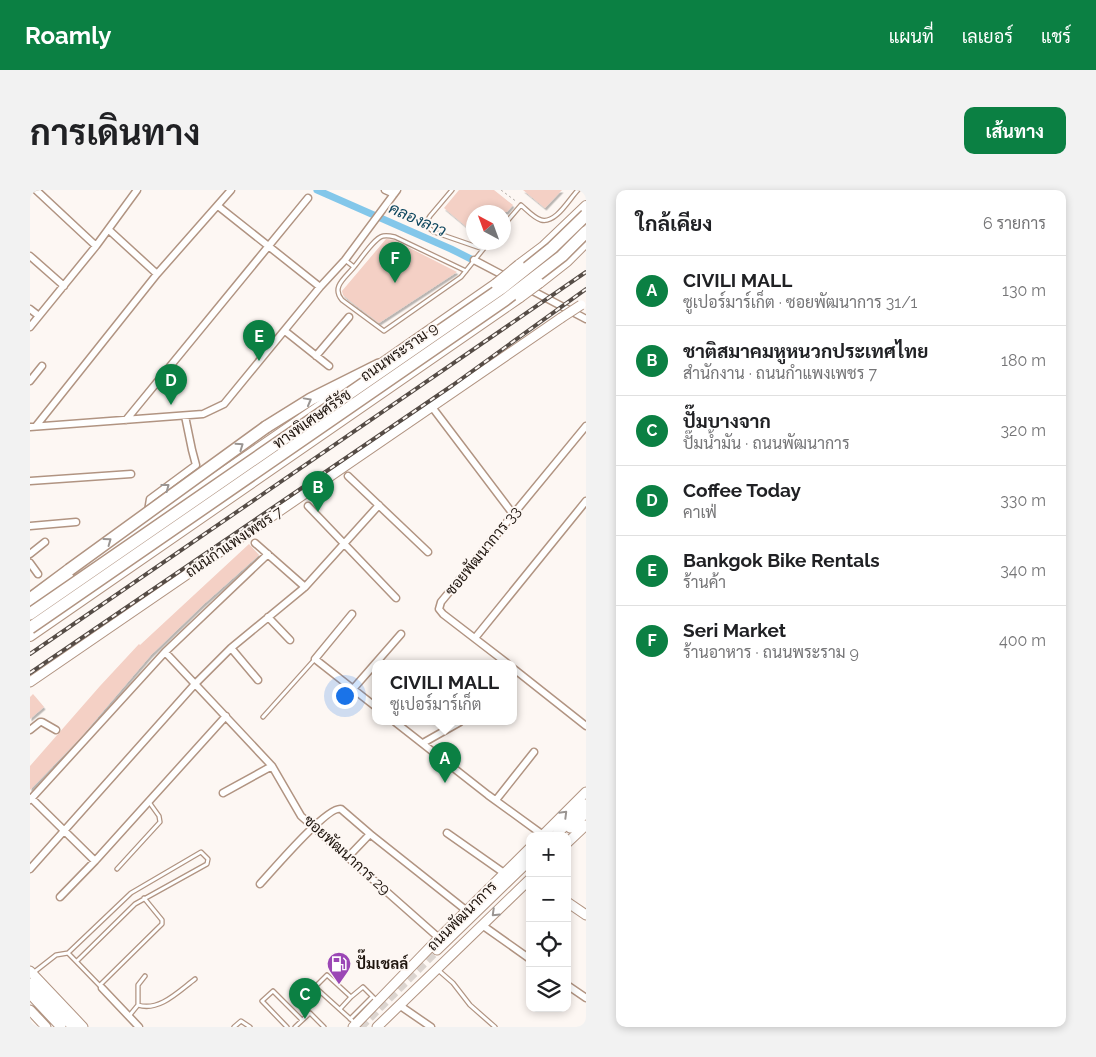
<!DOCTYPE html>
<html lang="th">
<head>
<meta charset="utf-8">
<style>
	body { margin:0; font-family:Raleway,Sarabun,sans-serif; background:#f2f2f2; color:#202124 }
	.controls { position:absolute; right:15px; bottom:15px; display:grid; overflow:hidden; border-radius:10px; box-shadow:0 2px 8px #0003 }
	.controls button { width:45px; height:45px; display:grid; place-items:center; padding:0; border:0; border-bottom:1px solid #e0e0e0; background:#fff; color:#202124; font:25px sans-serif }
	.compass { position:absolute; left:436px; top:15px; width:45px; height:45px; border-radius:50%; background:#fff; box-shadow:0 2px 8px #0003; rotate:319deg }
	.you { position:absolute; left:314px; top:505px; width:18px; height:18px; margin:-12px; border:4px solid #fff; border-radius:50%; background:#1a73e8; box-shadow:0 0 0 8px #1a73e833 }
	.badge { display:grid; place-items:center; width:32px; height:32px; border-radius:50%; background:#0b8043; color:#fff; font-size:16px; font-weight:700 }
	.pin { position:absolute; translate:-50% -41px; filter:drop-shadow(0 1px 2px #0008) }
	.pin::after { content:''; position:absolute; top:26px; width:18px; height:15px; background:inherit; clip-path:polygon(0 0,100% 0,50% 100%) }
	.popup { position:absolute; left:342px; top:470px; width:145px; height:65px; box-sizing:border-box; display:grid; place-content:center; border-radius:10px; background:#fff; filter:drop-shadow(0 1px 4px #0005); font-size:16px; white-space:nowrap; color:#757577 }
	.popup b { font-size:19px; color:#202124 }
	.popup::after { content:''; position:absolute; left:50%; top:100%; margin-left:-10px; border:10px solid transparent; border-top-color:#fff }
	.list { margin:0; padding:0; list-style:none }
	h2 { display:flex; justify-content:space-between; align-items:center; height:65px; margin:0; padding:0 20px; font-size:21px }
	h2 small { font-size:16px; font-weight:400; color:#757577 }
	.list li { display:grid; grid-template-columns:32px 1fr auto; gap:15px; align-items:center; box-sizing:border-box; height:70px; padding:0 20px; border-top:1px solid #e0e0e0 }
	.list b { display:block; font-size:19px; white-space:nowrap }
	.list p { margin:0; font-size:16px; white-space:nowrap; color:#757577 }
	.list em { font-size:16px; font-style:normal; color:#757577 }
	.icon { flex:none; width:28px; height:28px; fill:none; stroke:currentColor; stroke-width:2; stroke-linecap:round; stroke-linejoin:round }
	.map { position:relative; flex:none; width:556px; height:837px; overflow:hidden; border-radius:10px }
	header { display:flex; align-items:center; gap:30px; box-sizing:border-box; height:70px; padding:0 25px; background:#0b8043; color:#fff }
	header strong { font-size:24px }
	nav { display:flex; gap:28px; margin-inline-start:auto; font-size:18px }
	.intro { display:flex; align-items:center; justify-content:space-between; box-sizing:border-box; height:120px; padding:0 30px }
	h1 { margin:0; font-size:35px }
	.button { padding:12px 22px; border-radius:10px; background:#0b8043; color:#fff; font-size:18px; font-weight:700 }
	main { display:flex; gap:30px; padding:0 30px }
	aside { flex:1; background:#fff; border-radius:10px; box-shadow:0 2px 8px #0003 }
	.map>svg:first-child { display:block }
</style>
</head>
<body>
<header>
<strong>Roamly</strong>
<nav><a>แผนที่</a><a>เลเยอร์</a><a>แชร์</a></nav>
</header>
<div class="intro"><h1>การเดินทาง</h1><a class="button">เส้นทาง</a></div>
<main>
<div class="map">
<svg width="556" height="837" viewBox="0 0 556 837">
	<defs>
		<filter id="shadow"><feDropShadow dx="1.5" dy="2.5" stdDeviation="0" flood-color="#0004"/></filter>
	</defs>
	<rect width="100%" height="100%" fill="#fdf7f3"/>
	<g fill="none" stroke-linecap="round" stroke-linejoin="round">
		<path stroke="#83c7ea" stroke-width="7" d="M 287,0 L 421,59 L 449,73"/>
	</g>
	<path fill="#f4d0c5" filter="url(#shadow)" d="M 429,0 L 464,0 L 483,15 L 477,22 L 444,22 L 444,43 L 414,18 Z
		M 493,0 L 532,0 L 515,18 Z
		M 356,49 L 364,50 L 427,82 L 349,133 L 324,114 L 313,105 L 312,101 Z
		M 219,354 L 229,365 L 174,414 L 121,465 L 51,547 L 0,600 L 0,576 L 70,496 L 109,454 L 110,455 Z
		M 3,504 L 14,517 L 0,529 L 0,507 Z"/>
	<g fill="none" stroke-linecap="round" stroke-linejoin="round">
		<path stroke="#dcd5d0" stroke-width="9" stroke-dasharray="9 4.5" stroke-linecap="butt" d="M 330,837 L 407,760"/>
		<defs>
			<path id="lane" d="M 422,0 L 400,26 L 397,31 L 399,38 L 404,42 L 453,59
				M 473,36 L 491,15 C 497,20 504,28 511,30 C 526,34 539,9 548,0
				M 315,70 L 324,77 C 315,88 301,97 312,110 L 354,141 L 431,87 L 459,52
				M 324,77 C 331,69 344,48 353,46 C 357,45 361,46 365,47 L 436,81
				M 233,527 L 285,469
				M 87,679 L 130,632 L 129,626 L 119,612
				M 47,771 L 105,714 L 177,674 L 178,669 L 171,662 L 101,703 L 38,763 L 72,798
				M 407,779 L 423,793 L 440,815 L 465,837
				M 3,783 L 26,765 L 38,763
				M 70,795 L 132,734 L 132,730 L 114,708
				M 108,815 L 108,795 L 115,786
				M 310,819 L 321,807
				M 99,826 L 108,815 C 129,822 149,801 165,789
				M 320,829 L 342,807
				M 326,834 L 285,797 L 297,785 L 321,807 L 333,797 L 346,810
				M 204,837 L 211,831 L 220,837
				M 257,837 L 232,811 L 243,801 L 272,830
				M 265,837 L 280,823 L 294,837"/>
			<path id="street" d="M 6,0 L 66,56
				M 355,0 L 364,4
				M 188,16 L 290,97
				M 79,40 L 127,84
				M 0,66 L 34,96
				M 444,70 L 556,129
				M 0,119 L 9,126
				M 0,137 L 66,56 L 107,0
				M 255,141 L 299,176
				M 286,166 L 319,127
				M 0,191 L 12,176
				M 402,217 L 483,324
				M 96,230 L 278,8
				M 6,236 L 127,84 L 201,0
				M 0,237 L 173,224 L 194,214 L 290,97 L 315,70 L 367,0
				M 318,286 L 398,362
				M 0,291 L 101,284
				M 278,316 L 366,408
				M 118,321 L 120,309 L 166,275 L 162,260 L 155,226
				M 0,336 L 46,332
				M 225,353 L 275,397
				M 0,364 L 15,352
				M 0,373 L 8,384
				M 322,424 L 285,469 L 346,517
				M 238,427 L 260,450
				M 445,448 L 556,311
				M 201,458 L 228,490
				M 135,462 L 242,576 L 271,626 L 409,748
				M 478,474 L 413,424 L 409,419 L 411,412 L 556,236
				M 484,479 L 556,536
				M 323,499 L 371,444
				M 365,532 L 458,605 L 513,645
				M 0,540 L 10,532 L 12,532 L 26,540
				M 393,553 L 430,532
				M 193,603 L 242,576
				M 1,608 L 65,671
				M 0,610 L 135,462 L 238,364
				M 466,610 L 504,562
				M 417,643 L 474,683
				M 318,667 L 340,644
				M 0,679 L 165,494 L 201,458 L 275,397 L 349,315
				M 230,694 C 242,681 298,615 311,619 L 340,644 L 437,721
				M 30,707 L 65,671 L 196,526
				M 452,735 L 500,769
				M 537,795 L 556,808
				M 72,798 L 109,837
				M 369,815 L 401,837"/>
			<path id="secondary" d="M 0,492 L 531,128
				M 540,638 L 556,623
				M 512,646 L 556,602
				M 525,646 L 556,614
				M 537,653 L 556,635
				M 537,712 L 556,725
				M 407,760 L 500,670
				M 0,781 L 53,837
				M 0,793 L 43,837
				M 0,804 L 31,837
				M 0,820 L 16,837
				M 323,837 L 409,748 L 500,658
				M 347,837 L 500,689"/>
			<path id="primary" d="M 489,75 L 513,57 L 556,16
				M 509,93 L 537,71 L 556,52
				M 344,179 L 466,94
				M 0,415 L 330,189
				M 0,446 L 490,107"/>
			<path id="highway" d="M 236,237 L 281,209 L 349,175
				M 0,409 L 39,380"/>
		</defs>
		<use href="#lane" stroke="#b19482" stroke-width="5.5"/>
		<use href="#street" stroke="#b19482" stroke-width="9"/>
		<use href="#secondary" stroke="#b19482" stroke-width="11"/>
		<use href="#primary" stroke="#b19482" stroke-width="12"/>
		<use href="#highway" stroke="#b19482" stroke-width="14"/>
		<path stroke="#bab3ae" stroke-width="1" stroke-dasharray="2.5 2.5" stroke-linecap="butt" d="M 471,0 L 487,12"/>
		<use href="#lane" stroke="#fff" stroke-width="3"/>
		<use href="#street" stroke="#fff" stroke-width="6"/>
		<use href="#secondary" stroke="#fff" stroke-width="9"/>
		<use href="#primary" stroke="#fff" stroke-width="10"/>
		<use href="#highway" stroke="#fff" stroke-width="11"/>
		<defs>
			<path id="rail" d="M 0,464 L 556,82
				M 0,483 L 423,195 L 556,99"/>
		</defs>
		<use href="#rail" stroke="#554c46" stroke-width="4"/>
		<use href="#rail" stroke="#fdf7f3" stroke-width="2" stroke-dasharray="5.5" stroke-linecap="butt"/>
		<defs>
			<path id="secondary-bridge" d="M 531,128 L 551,115"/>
			<path id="primary-bridge" d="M 466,94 L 489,75
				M 490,107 L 509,93"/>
			<path id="highway-bridge" d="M 39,380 L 236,237
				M 0,424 L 472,98 L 522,58 L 556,25
				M 0,438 L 475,110 L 532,66 L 556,42"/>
		</defs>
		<use href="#secondary-bridge" stroke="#b19482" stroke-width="11" stroke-linecap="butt"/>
		<use href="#primary-bridge" stroke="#b19482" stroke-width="12" stroke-linecap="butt"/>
		<use href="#highway-bridge" stroke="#b19482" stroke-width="14" stroke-linecap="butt"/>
		<use href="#secondary-bridge" stroke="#fff" stroke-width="9"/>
		<use href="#primary-bridge" stroke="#fff" stroke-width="10"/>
		<use href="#highway-bridge" stroke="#fff" stroke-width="11"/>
	</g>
	<defs><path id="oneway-chevron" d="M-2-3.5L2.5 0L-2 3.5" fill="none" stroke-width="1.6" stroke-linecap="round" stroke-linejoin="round" transform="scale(1.25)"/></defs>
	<g stroke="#9a9592">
		<use href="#oneway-chevron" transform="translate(278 211) rotate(-29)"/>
		<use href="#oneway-chevron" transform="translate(210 256) rotate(-35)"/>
		<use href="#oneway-chevron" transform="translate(136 297) rotate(-37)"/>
		<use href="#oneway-chevron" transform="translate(78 351) rotate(-36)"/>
		<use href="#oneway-chevron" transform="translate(534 624) rotate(-45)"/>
		<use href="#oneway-chevron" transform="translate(465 723) rotate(136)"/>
	</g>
	<defs>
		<symbol id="fuel-pin" viewBox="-11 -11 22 30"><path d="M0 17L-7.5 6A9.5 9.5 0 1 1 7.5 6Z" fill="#9b47b5" stroke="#fdf7f3"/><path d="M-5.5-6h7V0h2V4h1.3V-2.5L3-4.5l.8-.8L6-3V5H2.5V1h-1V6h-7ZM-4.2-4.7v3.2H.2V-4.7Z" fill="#fff"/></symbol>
	</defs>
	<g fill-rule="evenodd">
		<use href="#fuel-pin" x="295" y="760" width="28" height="38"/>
	</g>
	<g text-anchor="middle" stroke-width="4" stroke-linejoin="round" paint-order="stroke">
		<g font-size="15" fill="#1e140d" stroke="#fdf7f3">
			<text transform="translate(369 162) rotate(-35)" y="5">ถนนพระราม 9</text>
			<text transform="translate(282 229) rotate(-35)" y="5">ทางพิเศษศรีรัช</text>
			<text transform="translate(204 352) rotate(-34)" y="5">ถนนกำแพงเพชร 7</text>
			<text transform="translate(453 361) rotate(-51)" y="5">ซอยพัฒนาการ 33</text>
			<text transform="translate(317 665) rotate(42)" y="5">ซอยพัฒนาการ 29</text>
			<text transform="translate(432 726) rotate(-45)" y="5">ถนนพัฒนาการ</text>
		</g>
		<g font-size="15" font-weight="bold" fill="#1e140d" stroke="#fdf7f3" text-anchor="start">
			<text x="326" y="779">ปั๊มเชลล์</text>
		</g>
		<g font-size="16" font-style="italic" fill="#0d465e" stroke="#fdf7f3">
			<text transform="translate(388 29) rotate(24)" y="6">คลองลาว</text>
		</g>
	</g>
</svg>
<div class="controls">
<button>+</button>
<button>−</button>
<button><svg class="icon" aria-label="locate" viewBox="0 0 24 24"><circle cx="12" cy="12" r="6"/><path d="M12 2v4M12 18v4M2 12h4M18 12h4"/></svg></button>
<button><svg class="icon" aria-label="layers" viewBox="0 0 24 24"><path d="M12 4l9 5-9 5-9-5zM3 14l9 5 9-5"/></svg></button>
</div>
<svg class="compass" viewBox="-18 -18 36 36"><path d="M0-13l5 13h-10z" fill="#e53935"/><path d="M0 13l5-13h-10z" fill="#757577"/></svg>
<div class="you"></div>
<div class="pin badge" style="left:415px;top:593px">A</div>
<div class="popup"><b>CIVILI MALL</b>ซูเปอร์มาร์เก็ต</div>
<div class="pin badge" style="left:288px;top:322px">B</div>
<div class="pin badge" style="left:275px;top:829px">C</div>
<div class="pin badge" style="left:141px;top:215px">D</div>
<div class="pin badge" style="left:229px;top:171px">E</div>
<div class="pin badge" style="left:365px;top:93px">F</div>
</div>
<aside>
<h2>ใกล้เคียง<small>6 รายการ</small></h2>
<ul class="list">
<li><span class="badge">A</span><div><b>CIVILI MALL</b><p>ซูเปอร์มาร์เก็ต · ซอยพัฒนาการ 31/1</p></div><em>130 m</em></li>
<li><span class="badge">B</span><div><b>ชาติสมาคมหูหนวกประเทศไทย</b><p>สำนักงาน · ถนนกำแพงเพชร 7</p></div><em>180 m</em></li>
<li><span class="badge">C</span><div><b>ปั๊มบางจาก</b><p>ปั๊มน้ำมัน · ถนนพัฒนาการ</p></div><em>320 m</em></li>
<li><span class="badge">D</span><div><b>Coffee Today</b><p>คาเฟ่</p></div><em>330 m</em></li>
<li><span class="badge">E</span><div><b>Bankgok Bike Rentals</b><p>ร้านค้า</p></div><em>340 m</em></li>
<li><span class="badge">F</span><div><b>Seri Market</b><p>ร้านอาหาร · ถนนพระราม 9</p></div><em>400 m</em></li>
</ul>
</aside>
</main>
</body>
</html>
